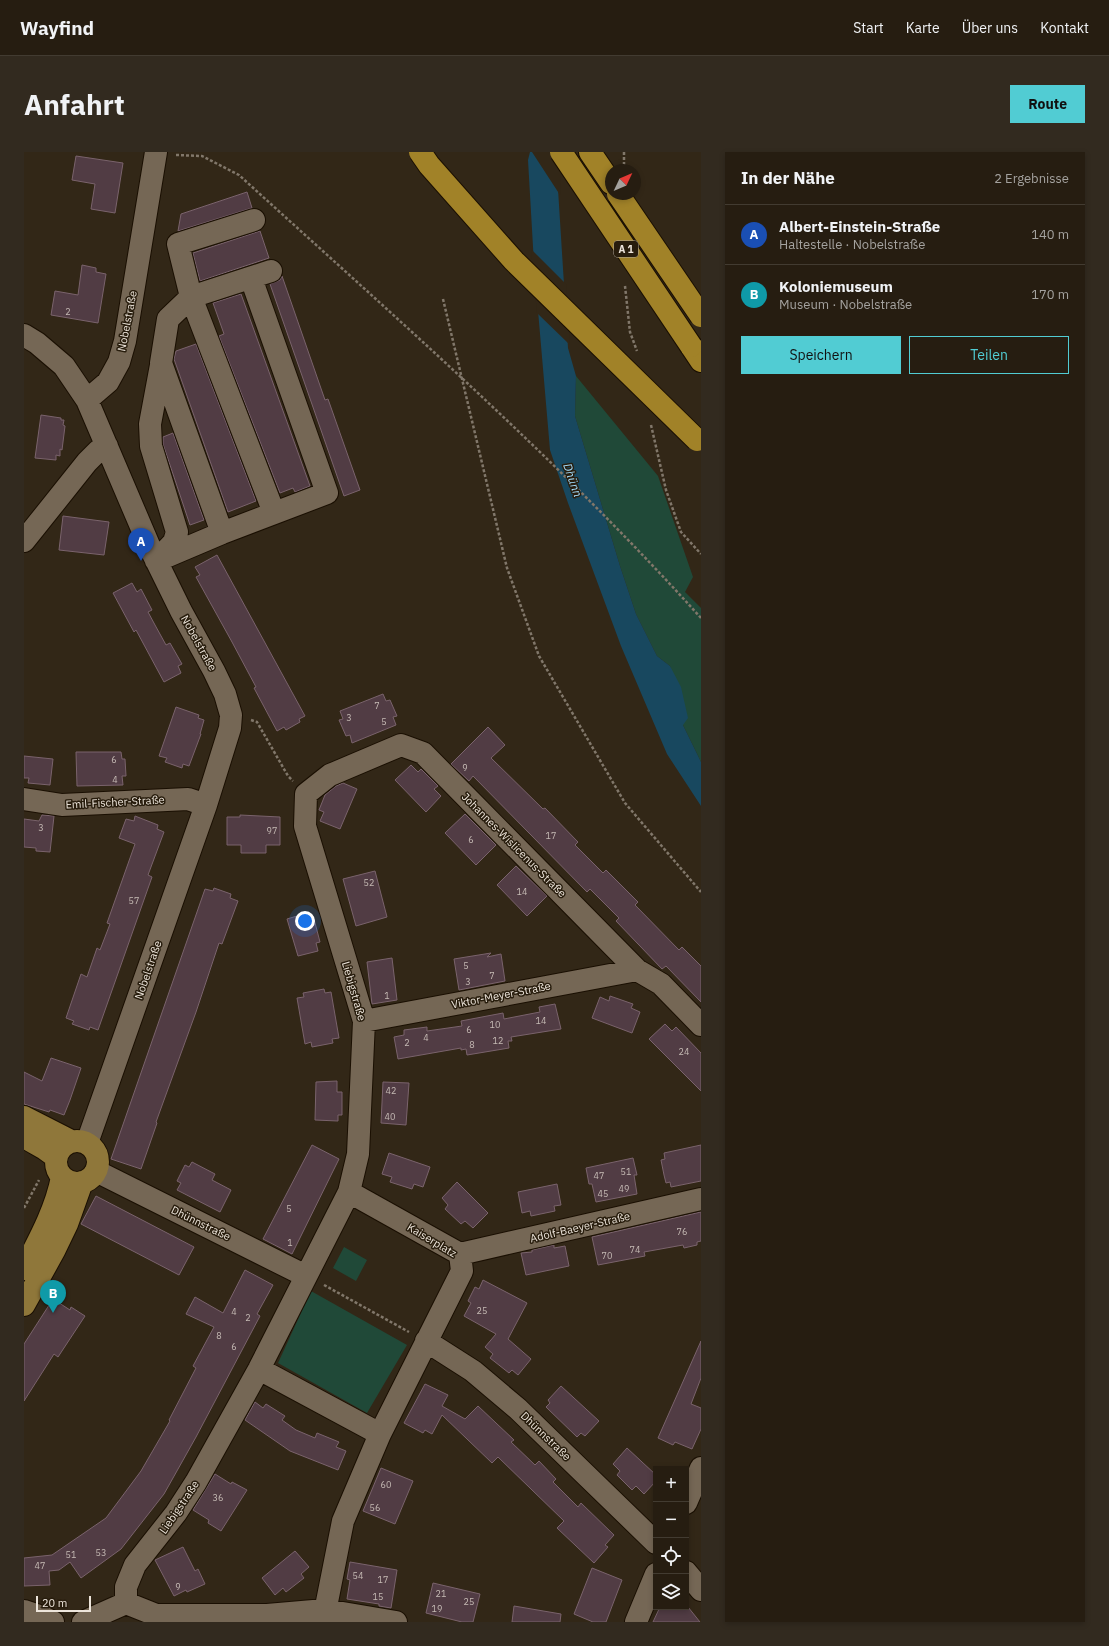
<!DOCTYPE html>
<html lang="de">
<meta charset="utf-8">
<style>
:root{--surface:#261d11;--page:#322a1f;--text:#f1f3f6;--muted:#a4a29f;--line:#423b31;--accent:#51ccd3}
body{margin:0;font-family:"IBM Plex Sans",sans-serif;background:var(--page);color:var(--text)}
.controls{position:absolute;right:12px;bottom:12px;display:grid;overflow:hidden;border-radius:0px;box-shadow:0 2px 6px #0003}
.controls button{width:36px;height:36px;display:grid;place-items:center;padding:0;border:0;border-bottom:1px solid var(--line);background:var(--surface);color:var(--text);font:20px sans-serif}
.compass{position:absolute;left:581px;top:12px;width:36px;height:36px;border-radius:50%;background:var(--surface);box-shadow:0 2px 6px #0003;rotate:46deg}
.scale{position:absolute;left:12px;bottom:10px;width:55px;box-sizing:border-box;padding-left:4px;border:2px solid #ede5db;border-top:0;font-size:11px;line-height:14px;white-space:nowrap;color:#ede5db;-webkit-text-stroke:3px #281d0d;paint-order:stroke}
.you{position:absolute;left:281px;top:769px;width:14px;height:14px;margin:-10px;border:3px solid #fff;border-radius:50%;background:#1a73e8;box-shadow:0 0 0 6px #1a73e833}
.badge{display:grid;place-items:center;width:26px;height:26px;border-radius:50%;background:var(--accent);color:#fff;font-size:13px;font-weight:700}
.pin{position:absolute;translate:-50% -33px;filter:drop-shadow(0 1px 2px #0008)}
.pin::after{content:'';position:absolute;top:21px;width:14px;height:12px;background:inherit;clip-path:polygon(0 0,100% 0,50% 100%)}
.list{margin:0;padding:0;list-style:none}
h2{display:flex;justify-content:space-between;align-items:center;height:52px;margin:0;padding:0 16px;font-size:17px}
h2 small{font-size:13px;font-weight:400;color:var(--muted)}
.list li{display:grid;grid-template-columns:26px 1fr auto;gap:12px;align-items:center;box-sizing:border-box;height:60px;padding:0 16px;border-top:1px solid var(--line)}
.list b{display:block;font-size:15px;white-space:nowrap}
.list p{margin:0;font-size:13px;white-space:nowrap;color:var(--muted)}
.list em{font-size:13px;font-style:normal;color:var(--muted)}
.actions{display:flex;gap:8px;padding:12px 16px}
.actions a{flex:1;padding:9px 0;border:1px solid var(--accent);border-radius:0px;text-align:center;font-size:14px;color:var(--accent)}
.actions .main{background:var(--accent);color:#111}
.icon{flex:none;width:22px;height:22px;fill:none;stroke:currentColor;stroke-width:2;stroke-linecap:round;stroke-linejoin:round}
.map{position:relative;flex:none;width:677px;height:1470px;overflow:hidden;border-radius:0px}
header{display:flex;align-items:center;gap:24px;box-sizing:border-box;height:56px;padding:0 20px;background:var(--surface);border-bottom:1px solid var(--line)}
header strong{font-size:19px}
nav{display:flex;gap:22px;margin-inline-start:auto;font-size:14px}
.intro{display:flex;align-items:center;justify-content:space-between;box-sizing:border-box;height:96px;padding:0 24px}
h1{margin:0;font-size:28px}
.button{padding:10px 18px;border-radius:0px;background:var(--accent);color:#111;font-size:14px;font-weight:700}
main{display:flex;gap:24px;padding:0 24px}
aside{flex:1;background:var(--surface);border-radius:0px;box-shadow:0 2px 6px #0003}
.map>svg:first-child{display:block}
.green{fill:#204938}
.water{fill:#18485f}
.pier{fill:#322717}
.building{fill:#513c44;stroke:#7a636c}
.lines{fill:none;stroke-linecap:round;stroke-linejoin:round}
.minor-casing{stroke:#1a0f02;stroke-width:24}
.major-casing{stroke:#1a0f02;stroke-width:24}
.highway-casing{stroke:#1a0f02;stroke-width:24}
.path{stroke:#81776a;stroke-width:2.5;stroke-dasharray:3 2;stroke-linecap:butt}
.minor{stroke:#756755;stroke-width:22}
.major{stroke:#8f773a;stroke-width:22}
.highway{stroke:#a18228;stroke-width:22}
.highway-bridge-casing{stroke:#1a0f02;stroke-width:24;stroke-linecap:butt}
.highway-bridge{stroke:#a18228;stroke-width:22}
.labels{text-anchor:middle;dominant-baseline:central;stroke-width:3;stroke-linejoin:round;paint-order:stroke}
.number-label{font-size:9px;fill:#c6bbb5}
.shield{fill:#281d0d;stroke:#b2a99d;stroke-width:1}
.shield-label{font-size:10px;font-weight:bold;fill:#ede5db}
.street-label{font-size:11px;fill:#ede5db;stroke:#281d0d}
.water-label{font-size:12px;font-style:italic;fill:#a3deff;stroke:#281d0d}
</style>
<header>
<strong>Wayfind</strong>
<nav><a>Start</a><a>Karte</a><a>Über uns</a><a>Kontakt</a></nav>
</header>
<div class="intro"><h1>Anfahrt</h1><a class="button">Route</a></div>
<main>
<div class="map">
<svg width="677" height="1470" viewBox="0 0 677 1470">
<rect width="100%" height="100%" fill="#322717"/>
<!-- green -->
<path class="green" d="M552 224 634 324 669 425 661 440 677 456V610L659 573 646 514 633 504 612 462 596 414 551 264Z
M320 1095 343 1108 332 1129 309 1116Z
M287 1139 383 1193 343 1261 254 1211Z"/>
<!-- water -->
<path class="water" d="M506 0H536L534 37 544 196 552 224 551 264 596 414 612 462 633 504 646 514 657 535 664 566 659 573 677 610V654L643 602 597 494 544 351 526 298 510 112 504 8Z"/>
<!-- pier -->
<path class="pier" d="M508 0H538L536 43Z
M507 97 542 132 546 193 513 161Z"/>
<!-- building -->
<path class="building" d="M52 4 99 11 91 61 67 57 71 32 48 28Z
M223 40 228 56 154 79 157 62Z
M236 79 245 106 176 129 169 101Z
M58 113 72 116V120L82 122 74 171 27 163 31 139 54 143Z
M258 124 301 248 304 247 336 338 320 344 246 132 256 128Z
M217 142 286 334 271 340 269 336 256 341 195 184 200 182 189 151Z
M172 192 232 349 204 360 150 207 152 199Z
M17 263 37 266V268H40L39 273 41 274 38 298 36 297V304L32 303V308L11 306Z
M149 281 180 368 166 373 139 292V285Z
M39 364 85 370 80 403 35 398Z
M193 403 281 564 275 567 276 570 262 578 260 575 253 579 230 536 232 535 208 490 172 425 176 423 171 415Z
M108 431 113 440 117 437 128 458 124 460 131 473 142 493 146 491 158 512 154 514 157 521 140 530 112 478 110 480 89 441Z
M359 542 362 549 366 548 373 564 369 565 372 573 328 591 326 583 322 584 315 568 319 567 316 559Z
M152 555 175 563 174 566 180 568 176 582H177L165 614 159 612 158 616 141 610 143 606 135 604Z
M464 575 481 593 467 606 519 657 521 656 554 690 551 693 579 721 582 718 614 750 611 753 655 798 658 795 677 814V850L642 814 638 817 592 769 595 766 566 737 563 740 449 624 445 629 427 612Z
M52 600H97L98 607H101L102 624H98L99 633 53 634Z
M0 604 29 607 26 633 4 631 5 626H0Z
M387 613 394 620 397 617 414 634 410 637 417 644 402 660 371 628Z
M319 631 333 637 316 677 296 669 300 660 295 658 301 643 312 634Z
M441 662 472 693 452 713 421 681Z
M18 663 30 664 26 700 12 699V696L0 695V667L15 669Z
M216 663 256 665V693H242V701H217V693H203V665H216Z
M111 664 134 673 133 677 140 680 124 723 128 725 74 878 66 875 65 878 48 872 50 869 42 866 57 822 63 825 73 796 76 798 86 772 83 771 111 692 95 686 102 667 110 669Z
M492 714 523 744 503 764 473 733Z
M351 719 363 765 332 774 319 727Z
M190 736 207 742 206 746 214 749 198 792 195 791 172 860 132 970 133 971 117 1017 87 1007 181 737 189 739Z
M283 761 285 769 290 767 296 790 292 791 294 799 274 804 263 767Z
M467 801 463 805 477 802 481 829 435 838 430 807Z
M368 806 373 848 348 852 343 810Z
M300 837 301 841 307 840 315 886 308 887 309 891 288 895 287 890 281 892 273 846 280 845 279 841Z
M586 844 609 852 607 856 616 860 608 881 568 866 576 845 585 849Z
M531 852 537 877 487 885 488 889H484L485 896 443 903 442 897 437 898V896L374 907 370 885 380 883V878L403 875V879L438 874 437 869 479 861 480 867 516 860 515 855Z
M641 872 648 879 652 875 677 901V939L625 887Z
M27 906 57 916 46 948 40 963 26 958 25 960 0 952V920L18 929Z
M313 929V940H318V963H314V969L291 968 292 930Z
M359 930 385 931 382 973 357 971Z
M288 993 315 1007 268 1102 239 1087Z
M677 993V1029L647 1035 646 1030 642 1031 640 1023 637 1008 641 1007 640 1001Z
M365 1001 406 1015 399 1035 390 1032 388 1037 366 1030 368 1025 358 1022Z
M609 1006 613 1023H610L613 1042 572 1050 568 1032H565L562 1016Z
M168 1010 191 1022 188 1028 207 1038 196 1060 153 1038 157 1031 153 1029 161 1013 165 1015Z
M433 1030 464 1061 449 1076 441 1069 437 1072 421 1057 424 1053 418 1046Z
M533 1032 537 1053 530 1054 531 1059 507 1064 506 1059 498 1061 494 1040Z
M72 1044 170 1095 155 1123 57 1072Z
M677 1060V1089L673 1090V1093L660 1096 659 1093 620 1100 621 1104 574 1113 568 1085Z
M530 1093V1096L541 1094 545 1114 502 1123 497 1101 508 1100V1098Z
M221 1118 249 1133 233 1162 236 1164 172 1285 140 1342 97 1397 57 1426 46 1410 35 1418 25 1419 26 1433 0 1434V1406L28 1403 82 1366 117 1319 146 1269 145 1268 172 1216 169 1214 190 1175 162 1162 171 1145 199 1161Z
M459 1128 503 1151 484 1187 507 1207 494 1223 488 1218 485 1221 466 1206 469 1202 461 1195 472 1182 440 1164 447 1151 444 1149 451 1135 455 1137Z
M29 1147 46 1158 47 1155 61 1164 34 1205 30 1202 0 1249V1192Z
M677 1189V1226L667 1252 677 1256V1277L668 1297 651 1290 649 1293 634 1286Z
M401 1232 424 1243 418 1254 441 1267 454 1254 490 1288 487 1290 511 1313 515 1309 532 1327 529 1330 554 1355 557 1351 590 1383 581 1393 584 1395 570 1411 533 1376 540 1369 474 1305 468 1311 418 1263 408 1282 401 1278 399 1281 380 1271Z
M537 1234 575 1269 561 1284 557 1281 553 1285 522 1255 526 1251 524 1248Z
M231 1250 239 1256 242 1252 261 1264 258 1268 272 1278 291 1286 293 1281 315 1290 312 1295 322 1299 314 1318 266 1299 221 1268Z
M603 1296 632 1323V1329L620 1342 612 1334 608 1338 593 1323 596 1319 589 1312Z
M357 1316 389 1329 371 1372 339 1359Z
M191 1322 207 1332 208 1330 223 1338 197 1379 184 1371 185 1368 169 1358Z
M159 1395 171 1419 174 1417 181 1432 163 1440 162 1438 150 1444 131 1408Z
M271 1399 285 1415 277 1422 280 1426 262 1440 259 1436 251 1443 238 1426Z
M326 1410 373 1418 367 1456 355 1454V1452L323 1447 326 1428 323 1427Z
M568 1416 598 1428 582 1470H569L550 1462Z
M409 1431 456 1442 449 1470H438L402 1461Z
M490 1454 537 1462 536 1470H488Z
M636 1455H664L676 1470H629Z"/>
<g class="lines">
<!-- minor casing -->
<g class="minor-casing">
<path id="minor" d="M230 68 154 92 167 145 247 119
M0 183 13 191 40 214 63 248 127 398 157 459 190 519 201 542 207 563 206 576 182 653 63 991
M63 248 84 230 95 210 101 189 132 0
M198 381 137 211 144 167 167 145 250 361
M0 389 63 310 74 299 83 294
M134 407 150 390 153 380 127 294 126 272 137 213
M132 409 198 381 303 341 227 126
M0 647 38 653 164 647 182 653
M340 869 613 818
M72 1019 282 1124
M436 1102 677 1047
M402 1189 449 1219 494 1257 632 1391
M235 1217 356 1282 438 1119 436 1102 325 1040
M662 1351 677 1316
M662 1420 677 1438
M102 1451 132 1463H243L301 1458 372 1470
M0 1459 21 1466 29 1470
M59 1470 102 1451V1435L111 1413 152 1361 172 1330 235 1217 325 1040 334 1002 340 869 281 674 282 642 306 623 377 593 399 601 613 818 637 832 677 873
M299 1470 319 1369 356 1282
M612 1470 632 1422"/>
</g>
<!-- major casing -->
<g class="major-casing">
<path id="major" d="M0 965 47 989
M0 985 21 997 32 1005
M32 1010a21 21 0 1 1 42 0a21 21 0 1 1-42 0Z
M0 1117C15 1088 32 1057 38 1025
M0 1153 30 1099 43 1072 58 1030"/>
</g>
<!-- highway casing -->
<g class="highway-casing">
<path id="highway" d="M566 0 587 31
M667 194 677 209"/>
</g>
<!-- path -->
<path class="path" d="M152 3 178 4 215 23C373 167 534 307 677 466
M600 13V0
M601 134 606 180 613 199
M419 147 483 416 515 504 601 651 677 740
M627 273 642 338 657 380 677 402
M227 568 233 570 264 624 269 629
M0 1056 15 1028
M300 1133 385 1180"/>
<!-- minor -->
<use href="#minor" class="minor"/>
<!-- major -->
<use href="#major" class="major"/>
<!-- highway -->
<use href="#highway" class="highway"/>
<!-- highway-bridge casing -->
<g class="highway-bridge-casing">
<path id="highway-bridge" d="M396 0 405 13 490 109 673 288
M537 0 667 194
M594 42 677 164"/>
</g>
<!-- highway-bridge -->
<use href="#highway-bridge" class="highway-bridge"/>
</g>
<g class="labels">
<!-- number labels -->
<g class="number-label">
<text x="44" y="159">2</text>
<text x="353" y="553">7</text>
<text x="325" y="565">3</text>
<text x="360" y="569">5</text>
<text x="90" y="607">6</text>
<text x="441" y="615">9</text>
<text x="91" y="627">4</text>
<text x="17" y="675">3</text>
<text x="248" y="678">97</text>
<text x="527" y="683">17</text>
<text x="447" y="687">6</text>
<text x="345" y="730">52</text>
<text x="498" y="739">14</text>
<text x="110" y="748">57</text>
<text x="442" y="813">5</text>
<text x="468" y="823">7</text>
<text x="444" y="829">3</text>
<text x="363" y="843">1</text>
<text x="517" y="868">14</text>
<text x="471" y="872">10</text>
<text x="445" y="877">6</text>
<text x="402" y="885">4</text>
<text x="474" y="888">12</text>
<text x="383" y="890">2</text>
<text x="448" y="892">8</text>
<text x="660" y="899">24</text>
<text x="367" y="938">42</text>
<text x="366" y="964">40</text>
<text x="602" y="1019">51</text>
<text x="575" y="1023">47</text>
<text x="600" y="1036">49</text>
<text x="579" y="1041">45</text>
<text x="265" y="1056">5</text>
<text x="658" y="1079">76</text>
<text x="266" y="1090">1</text>
<text x="611" y="1097">74</text>
<text x="583" y="1103">70</text>
<text x="458" y="1158">25</text>
<text x="210" y="1159">4</text>
<text x="224" y="1165">2</text>
<text x="195" y="1183">8</text>
<text x="210" y="1194">6</text>
<text x="362" y="1332">60</text>
<text x="194" y="1345">36</text>
<text x="351" y="1355">56</text>
<text x="77" y="1400">53</text>
<text x="47" y="1402">51</text>
<text x="16" y="1413">47</text>
<text x="334" y="1423">54</text>
<text x="359" y="1427">17</text>
<text x="154" y="1434">9</text>
<text x="417" y="1441">21</text>
<text x="354" y="1444">15</text>
<text x="445" y="1449">25</text>
<text x="413" y="1456">19</text>
</g>
<!-- shield labels -->
<rect class="shield" x="590" y="89" width="24" height="16" rx="3"/>
<g class="shield-label">
<text x="602" y="97">A 1</text>
</g>
<!-- street labels -->
<g class="street-label">
<text transform="translate(103 169) rotate(-79)">Nobelstraße</text>
<text transform="translate(175 491) rotate(61)">Nobelstraße</text>
<text transform="translate(91 650) rotate(-3)">Emil-Fischer-Straße</text>
<text transform="translate(490 693) rotate(45)">Johannes-Wislicenus-Straße</text>
<text transform="translate(124 818) rotate(-71)">Nobelstraße</text>
<text transform="translate(330 839) rotate(74)">Liebigstraße</text>
<text transform="translate(477 843) rotate(-11)">Viktor-Meyer-Straße</text>
<text transform="translate(177 1071) rotate(26)">Dhünnstraße</text>
<text transform="translate(556 1075) rotate(-13)">Adolf-Baeyer-Straße</text>
<text transform="translate(408 1088) rotate(31)">Kaiserplatz</text>
<text transform="translate(522 1284) rotate(44)">Dhünnstraße</text>
<text transform="translate(155 1355) rotate(-56)">Liebigstraße</text>
</g>
<!-- water labels -->
<g class="water-label">
<text transform="translate(549 328) rotate(71)">Dhünn</text>
</g>
</g>
</svg>
<div class="controls">
<button>+</button>
<button>−</button>
<button><svg class="icon" aria-label="locate" viewBox="0 0 24 24"><circle cx="12" cy="12" r="6"/><path d="M12 2v4M12 18v4M2 12h4M18 12h4"/></svg></button>
<button><svg class="icon" aria-label="layers" viewBox="0 0 24 24"><path d="M12 4l9 5-9 5-9-5zM3 14l9 5 9-5"/></svg></button>
</div>
<svg class="compass" viewBox="-18 -18 36 36"><path d="M0-13l5 13h-10z" fill="#e53935"/><path d="M0 13l5-13h-10z" fill="#a4a29f"/></svg>
<div class="scale">20 m</div>
<div class="you"></div>
<div class="pin badge" style="left:117px;top:409px;background:#1a4fb4">A</div>
<div class="pin badge" style="left:29px;top:1161px;background:#0f9aa8">B</div>
</div>
<aside>
<h2>In der Nähe<small>2 Ergebnisse</small></h2>
<ul class="list">
<li><span class="badge" style="background:#1a4fb4">A</span><div><b>Albert-Einstein-Straße</b><p>Haltestelle · Nobelstraße</p></div><em>140 m</em></li>
<li><span class="badge" style="background:#0f9aa8">B</span><div><b>Koloniemuseum</b><p>Museum · Nobelstraße</p></div><em>170 m</em></li>
</ul>
<div class="actions"><a class="main">Speichern</a><a>Teilen</a></div>
</aside>
</main>
